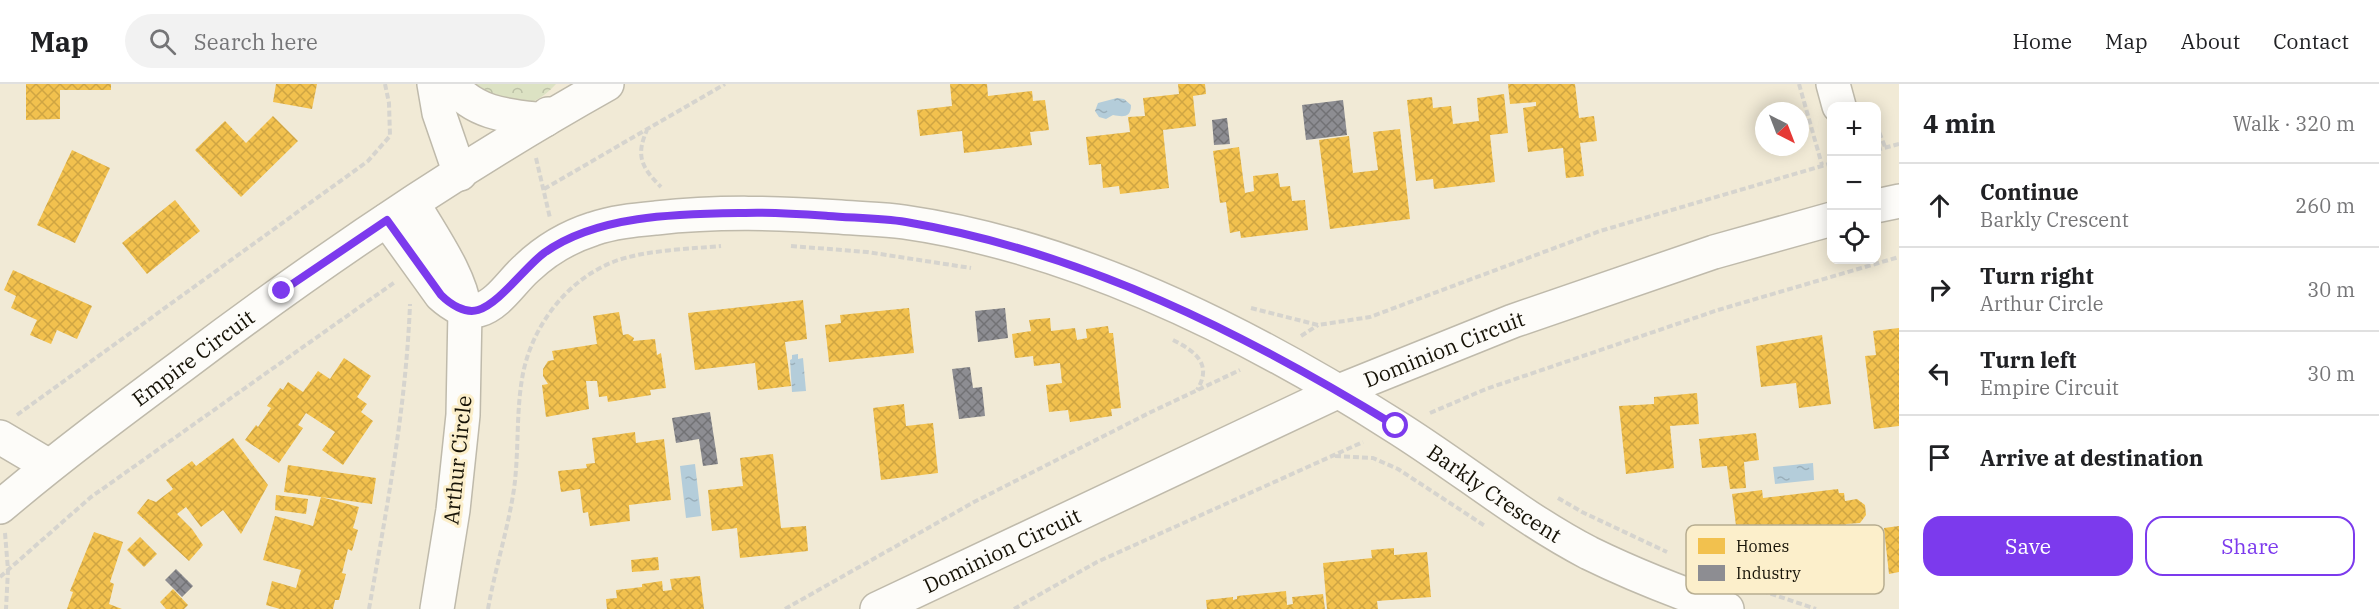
<!DOCTYPE html>
<meta charset="utf-8">
<style>
:root{--surface:#fff;--page:#f2f2f2;--text:#202124;--muted:#757577;--line:#e0e0e0;--accent:#7c3aed}
body{margin:0;font-family:"IBM Plex Serif",serif;background:var(--page);color:var(--text)}
.controls{position:absolute;right:18px;top:18px;display:grid;overflow:hidden;border-radius:12px;box-shadow:0 3px 15px #0003}
.controls button{width:54px;height:54px;display:grid;place-items:center;padding:0;border:0;border-bottom:2px solid var(--line);background:var(--surface);color:var(--text);font:30px sans-serif}
.compass{position:absolute;left:1755px;top:18px;width:54px;height:54px;border-radius:50%;background:var(--surface);box-shadow:0 3px 15px #0003;rotate:138deg}
.stop{position:absolute;width:18px;height:18px;margin:-14px;border:4px solid #7c3aed;border-radius:50%;background:#fff}
.stop.end{background:#7c3aed;border-color:#fff;box-shadow:0 2px 6px #0008}
.list{margin:0;padding:0;list-style:none}
h2{display:flex;justify-content:space-between;align-items:center;height:78px;margin:0;padding:0 24px;font-size:26px}
h2 small{font-size:20px;font-weight:400;color:var(--muted)}
.list li{display:grid;grid-template-columns:39px 1fr auto;gap:18px;align-items:center;box-sizing:border-box;height:84px;padding:0 24px;border-top:2px solid var(--line)}
.list b{display:block;font-size:22px;white-space:nowrap}
.list p{margin:0;font-size:20px;white-space:nowrap;color:var(--muted)}
.list em{font-size:20px;font-style:normal;color:var(--muted)}
.actions{display:flex;gap:12px;padding:18px 24px}
.actions a{flex:1;padding:14px 0;border:2px solid var(--accent);border-radius:18px;text-align:center;font-size:21px;color:var(--accent)}
.actions .main{background:var(--accent);color:#fff}
.icon{flex:none;width:33px;height:33px;fill:none;stroke:currentColor;stroke-width:2;stroke-linecap:round;stroke-linejoin:round}
.map{position:relative;flex:none;width:1899px;height:525px;overflow:hidden}
header{display:flex;align-items:center;gap:36px;box-sizing:border-box;height:84px;padding:0 30px;background:var(--surface);border-bottom:2px solid var(--line)}
header strong{font-size:28px}
nav{display:flex;gap:33px;margin-inline-start:auto;font-size:21px}
.search{width:420px;height:54px;background:var(--page);display:flex;align-items:center;gap:15px;box-sizing:border-box;padding:0 21px;border-radius:33px;color:var(--muted);font-size:22px}
main{display:flex}
aside{flex:1;background:var(--surface)}
.map>svg:first-child{display:block}
.forest{fill:url(#forest-crowns)}
.water{fill:url(#water-ripples)}
.homes{fill:url(#homes-cross-hatch)}
.industry{fill:url(#industry-cross-hatch)}
.lines{fill:none;stroke-linecap:round;stroke-linejoin:round}
.minor-casing{stroke:#bfbaab;stroke-width:36}
.path{stroke:#d6d4ce;stroke-width:4;stroke-dasharray:6 3;stroke-linecap:butt}
.minor{stroke:#fdfcf9;stroke-width:33}
.route{stroke:#7c3aed;stroke-width:8}
.labels{text-anchor:middle;dominant-baseline:central;stroke-width:6;stroke-linejoin:round;paint-order:stroke}
.street-label{font-size:21px;fill:#161206;stroke:#fcefcb}
.key{fill:#fcefcb;stroke:#b7ad90;stroke-width:1.5}
.key-label{font-size:16px;fill:#161206}
</style>
<header>
<strong>Map</strong>
<div class="search"><svg class="icon" aria-label="search" viewBox="0 0 24 24"><circle cx="10" cy="10" r="6"/><path d="M15 15l6 6"/></svg>Search here</div>
<nav><a>Home</a><a>Map</a><a>About</a><a>Contact</a></nav>
</header>
<main>
<div class="map">
<svg width="1899" height="525" viewBox="0 0 1899 525">
<defs>
<pattern id="forest-crowns" width="20" height="18" patternUnits="userSpaceOnUse" patternTransform="scale(1.5)"><rect width="20" height="18" fill="#dce2c3"/><path d="M2 6a3 3 0 1 1 6 0M12 15a3 3 0 1 1 6 0" fill="none" stroke="#bcc1a6"/></pattern>
<pattern id="water-ripples" width="26" height="14" patternUnits="userSpaceOnUse" patternTransform="scale(1.5)"><rect width="26" height="14" fill="#b4cdda"/><path d="M2 4q2-2 4 0t4 0M15 11q2-2 4 0t4 0" fill="none" stroke="#9aafba"/></pattern>
<pattern id="homes-cross-hatch" width="8" height="8" patternUnits="userSpaceOnUse" patternTransform="scale(1.5)"><rect width="8" height="8" fill="#f2c14e"/><path d="M0 0l8 8M0 8l8-8" fill="none" stroke="#cfa543"/></pattern>
<pattern id="industry-cross-hatch" width="8" height="8" patternUnits="userSpaceOnUse" patternTransform="scale(1.5)"><rect width="8" height="8" fill="#8d8d92"/><path d="M0 0l8 8M0 8l8-8" fill="none" stroke="#727275"/></pattern>
</defs>
<rect width="100%" height="100%" fill="#f1ead6"/>
<!-- forest -->
<path class="forest" d="M465 0H556C522 36 504 16 465 0Z"/>
<!-- water -->
<path class="water" d="M1117 14 1124 15 1131 21C1131 34 1123 33 1113 31L1106 35 1099 33 1095 27 1098 19Z
M798 270V275L803 274 806 307 792 308 790 276 792 275V271Z
M1813 379 1814 396 1775 400 1773 383Z
M695 380 701 432 686 434 680 382Z"/>
<!-- homes -->
<path class="homes" d="M26 0H111V6H60V35L26 36Z
M276 0H317L312 25 273 18Z
M950 0H987L988 12 1032 7 1033 17 1045 16 1049 46 1030 48 1032 61 964 69 962 47 920 52 917 26 952 22Z
M1178 0H1205L1206 10 1193 12 1196 42 1163 46 1169 104 1120 110 1119 102 1103 104 1101 80 1089 81 1086 53 1130 48 1128 33 1145 32 1143 14 1179 10Z
M1508 0H1575L1579 34 1594 32 1597 57 1580 59 1584 92 1566 94 1563 64 1528 68 1523 24 1536 22V18L1510 20Z
M1504 10 1508 49 1490 51 1495 98 1434 105 1433 95 1416 97 1407 16 1432 13 1433 24 1451 22 1453 40 1479 37 1477 14Z
M273 32 298 57 241 113 195 66 225 37 246 59Z
M1400 45 1410 135 1330 145 1319 56 1349 52 1353 89 1378 86 1373 48Z
M1239 63 1245 109 1254 107 1253 92 1278 89 1280 103 1290 102 1292 117 1305 116 1308 146 1241 154 1240 147 1230 149 1226 118 1220 119 1213 67Z
M72 66 110 84 75 159 37 141Z
M175 116 200 147 147 190 122 159Z
M13 186 92 222 77 255 57 246 51 260 30 251 37 236 11 224 16 212 4 206Z
M803 216 807 255 785 258 791 302 758 306 755 279 695 286 688 229Z
M909 224 914 269 829 278 825 241 841 239 840 231Z
M619 228 623 251 628 250 634 254 633 257 655 255 657 271 661 269 666 304 650 306 651 311 608 318 607 312 599 313 597 297H586L589 325 546 333 542 301 548 300 543 292V285L548 277 554 276 552 267 597 260 593 232Z
M1050 234 1051 247 1075 244 1077 256 1087 254 1086 245 1108 242 1109 249H1113L1121 324 1111 325 1112 332 1070 338 1068 326 1049 328 1046 301 1062 299 1060 279 1034 282 1033 272 1015 274 1012 250 1031 247 1029 236Z
M1899 244V342L1874 345 1865 272 1876 271 1873 247Z
M1822 251 1831 320 1799 324 1796 299 1761 303 1756 262Z
M344 274 371 292 357 313 367 320 361 328 373 337 343 381 322 366 335 348 306 329 298 341 303 344 279 379 245 356 256 341 258 343 271 324 267 322 280 304 283 306 288 298 303 308 318 287 330 295Z
M1697 309 1699 340 1670 342 1674 384 1626 390 1619 322 1654 320V313Z
M904 320 906 342 933 339 938 389 881 396 873 324Z
M635 348 636 359 664 355 671 416 629 421 630 437 590 442 588 428 583 429 580 405 561 408 558 387 587 384 586 380 595 379 592 354Z
M1756 349 1759 376 1744 378 1746 404 1730 405 1727 382 1702 384 1699 355Z
M233 354 268 401 241 450 223 426 201 443 186 423 177 430 192 445 203 461 189 477 137 429 148 415 156 418 173 405 166 396 192 377 196 382Z
M773 370 781 444 806 442 808 467 740 474 737 444 712 447 708 406 743 402 740 374Z
M288 381 376 394 372 420 284 408Z
M1838 405 1839 409H1844L1845 417 1857 415 1865 421 1866 431 1860 439 1846 440 1848 458 1800 464 1799 457 1786 459V463L1751 468V463L1739 465 1732 410 1762 406 1763 414Z
M276 411 308 415 306 430 275 426Z
M321 413 359 423 353 444 358 446 352 467 348 465 342 489 346 490 339 516H335L333 525H280L266 521 272 497 296 504 301 486 263 476 275 432 313 442Z
M1899 442V488L1889 490 1884 444Z
M94 448 123 458 110 498 114 500 109 520 122 525H67L73 508 70 507Z
M140 453 157 470 144 483 127 466Z
M1394 464V471L1427 468 1431 513 1377 517 1378 525H1327L1323 479 1372 474 1371 466Z
M658 473 659 486 632 488 631 476Z
M700 492 704 525H607L606 515 617 514 616 506 642 503V500L662 497 663 507 672 506 670 495Z
M173 505 188 521 184 525H166L160 518Z
M1286 507 1287 521 1293 520 1292 513 1323 510 1325 525H1207L1206 516 1233 513V516L1237 515V512Z"/>
<!-- industry -->
<path class="industry" d="M1343 16 1347 51 1306 56 1302 21Z
M1227 34 1230 60 1214 61 1212 36Z
M1005 224 1008 254 978 258 975 227Z
M970 283 973 304 982 303 985 332 959 335 952 285Z
M710 328 718 380 703 382 699 355 676 359 672 334Z
M176 485 193 502 182 513 165 496Z"/>
<g class="lines">
<!-- minor casing -->
<g class="minor-casing">
<g id="minor">
<path d="M434 0 439 29 460 90"/>
<path d="M1833 0 1839 22"/>
<path d="M452 1C476 31 510 32 545 36L548 30"/>
<path d="M413 119C431 151 460 190 465 226L463 331 453 426 437 525"/>
<path d="M1876 122 1899 117"/>
<path id="s1" d="M387 136 441 211C451 220 465 230 479 226 499 220 512 197 527 184 546 166 568 153 593 145 613 138 635 136 656 134 718 127 779 129 840 133 862 135 883 135 904 138 1077 163 1247 248 1393 341 1459 382 1520 433 1589 469 1634 491 1680 509 1727 525"/>
<path d="M0 353 49 382"/>
<path id="s2" d="M0 423C59 373 121 327 183 281 318 179 459 83 607 0"/>
<path id="s3" d="M877 525 1339 307 1513 237 1714 168 1832 135"/>
</g>
</g>
<!-- path -->
<path class="path" d="M1799 0 1822 81
M1876 40 1885 63
M648 44C635 71 641 83 661 103
M1876 66 1899 60
M536 74 550 134
M544 105 725 0
M791 162 867 168 971 184
M1251 224 1318 241 1370 233 1600 147 1832 79
M1301 252 1318 241
M1173 256C1195 267 1213 280 1197 306
M1430 329 1486 305 1718 226 1899 173
M17 331 368 77 390 52 389 19 385 0
M1335 372 1373 374 1398 385 1485 442
M1558 414 1582 428 1667 468
M5 449 8 486 6 525
M0 493 91 413 395 198
M1745 501 1816 525
M369 525C387 423 406 323 410 220
M488 525C495 485 508 445 514 405 519 368 516 331 522 295 530 245 565 197 613 178 643 166 689 165 721 162
M785 525 974 418 1151 328 1240 286
M1014 525 1097 478 1363 358"/>
<!-- minor -->
<use href="#minor" class="minor"/>
</g>
<g class="lines">
<!-- route -->
<path class="route" d="M282 207 387 136 441 211C450 220 465 230 478 226 499 220 525 183 544 169 598 130 681 130 745 129 773 128 800 130 828 132 853 134 880 134 906 138 1083 168 1244 249 1396 342"/>
</g>
<g class="labels">
<!-- street labels -->
<g class="street-label">
<text stroke="none"><textPath href="#s3" startOffset="624">Dominion Circuit</textPath></text>
<text stroke="none"><textPath href="#s2" startOffset="244">Empire Circuit</textPath></text>
<text transform="translate(457 376) rotate(-84)">Arthur Circle</text>
<text stroke="none"><textPath href="#s1" startOffset="1245">Barkly Crescent</textPath></text>
<text stroke="none"><textPath href="#s3" startOffset="138">Dominion Circuit</textPath></text>
</g>
</g>
<!-- legend -->
<rect x="1686" y="441" width="198" height="69" rx="9" class="key"/>
<rect x="1698" y="454" width="27" height="16" fill="#f2c14e"/>
<rect x="1698" y="481" width="27" height="16" fill="#8d8d92"/>
<g class="key-label">
<text x="1736" y="468">Homes</text>
<text x="1736" y="495">Industry</text>
</g>
</svg>
<div class="controls">
<button>+</button>
<button>−</button>
<button><svg class="icon" aria-label="locate" viewBox="0 0 24 24"><circle cx="12" cy="12" r="6"/><path d="M12 2v4M12 18v4M2 12h4M18 12h4"/></svg></button>
</div>
<svg class="compass" viewBox="-18 -18 36 36"><path d="M0-13l5 13h-10z" fill="#e53935"/><path d="M0 13l5-13h-10z" fill="#757577"/></svg>
<div class="stop" style="left:1396px;top:342px"></div>
<div class="stop end" style="left:282px;top:207px"></div>
</div>
<aside>
<h2>4 min<small>Walk · 320 m</small></h2>
<ul class="list">
<li><svg class="icon" aria-label="ahead" viewBox="0 0 24 24"><path d="M12 20V5M6 11l6-6 6 6"/></svg><div><b>Continue</b><p>Barkly Crescent</p></div><em>260 m</em></li>
<li><svg class="icon" aria-label="right" viewBox="0 0 24 24"><path d="M7 20v-9h11M14 6l5 5-5 5"/></svg><div><b>Turn right</b><p>Arthur Circle</p></div><em>30 m</em></li>
<li><svg class="icon" aria-label="left" viewBox="0 0 24 24"><path d="M17 20v-9H6M10 6l-5 5 5 5"/></svg><div><b>Turn left</b><p>Empire Circuit</p></div><em>30 m</em></li>
<li><svg class="icon" aria-label="arrive" viewBox="0 0 24 24"><path d="M6 21V4h12l-3 4 3 4H6"/></svg><div><b>Arrive at destination</b></div></li>
</ul>
<div class="actions"><a class="main">Save</a><a>Share</a></div>
</aside>
</main>
